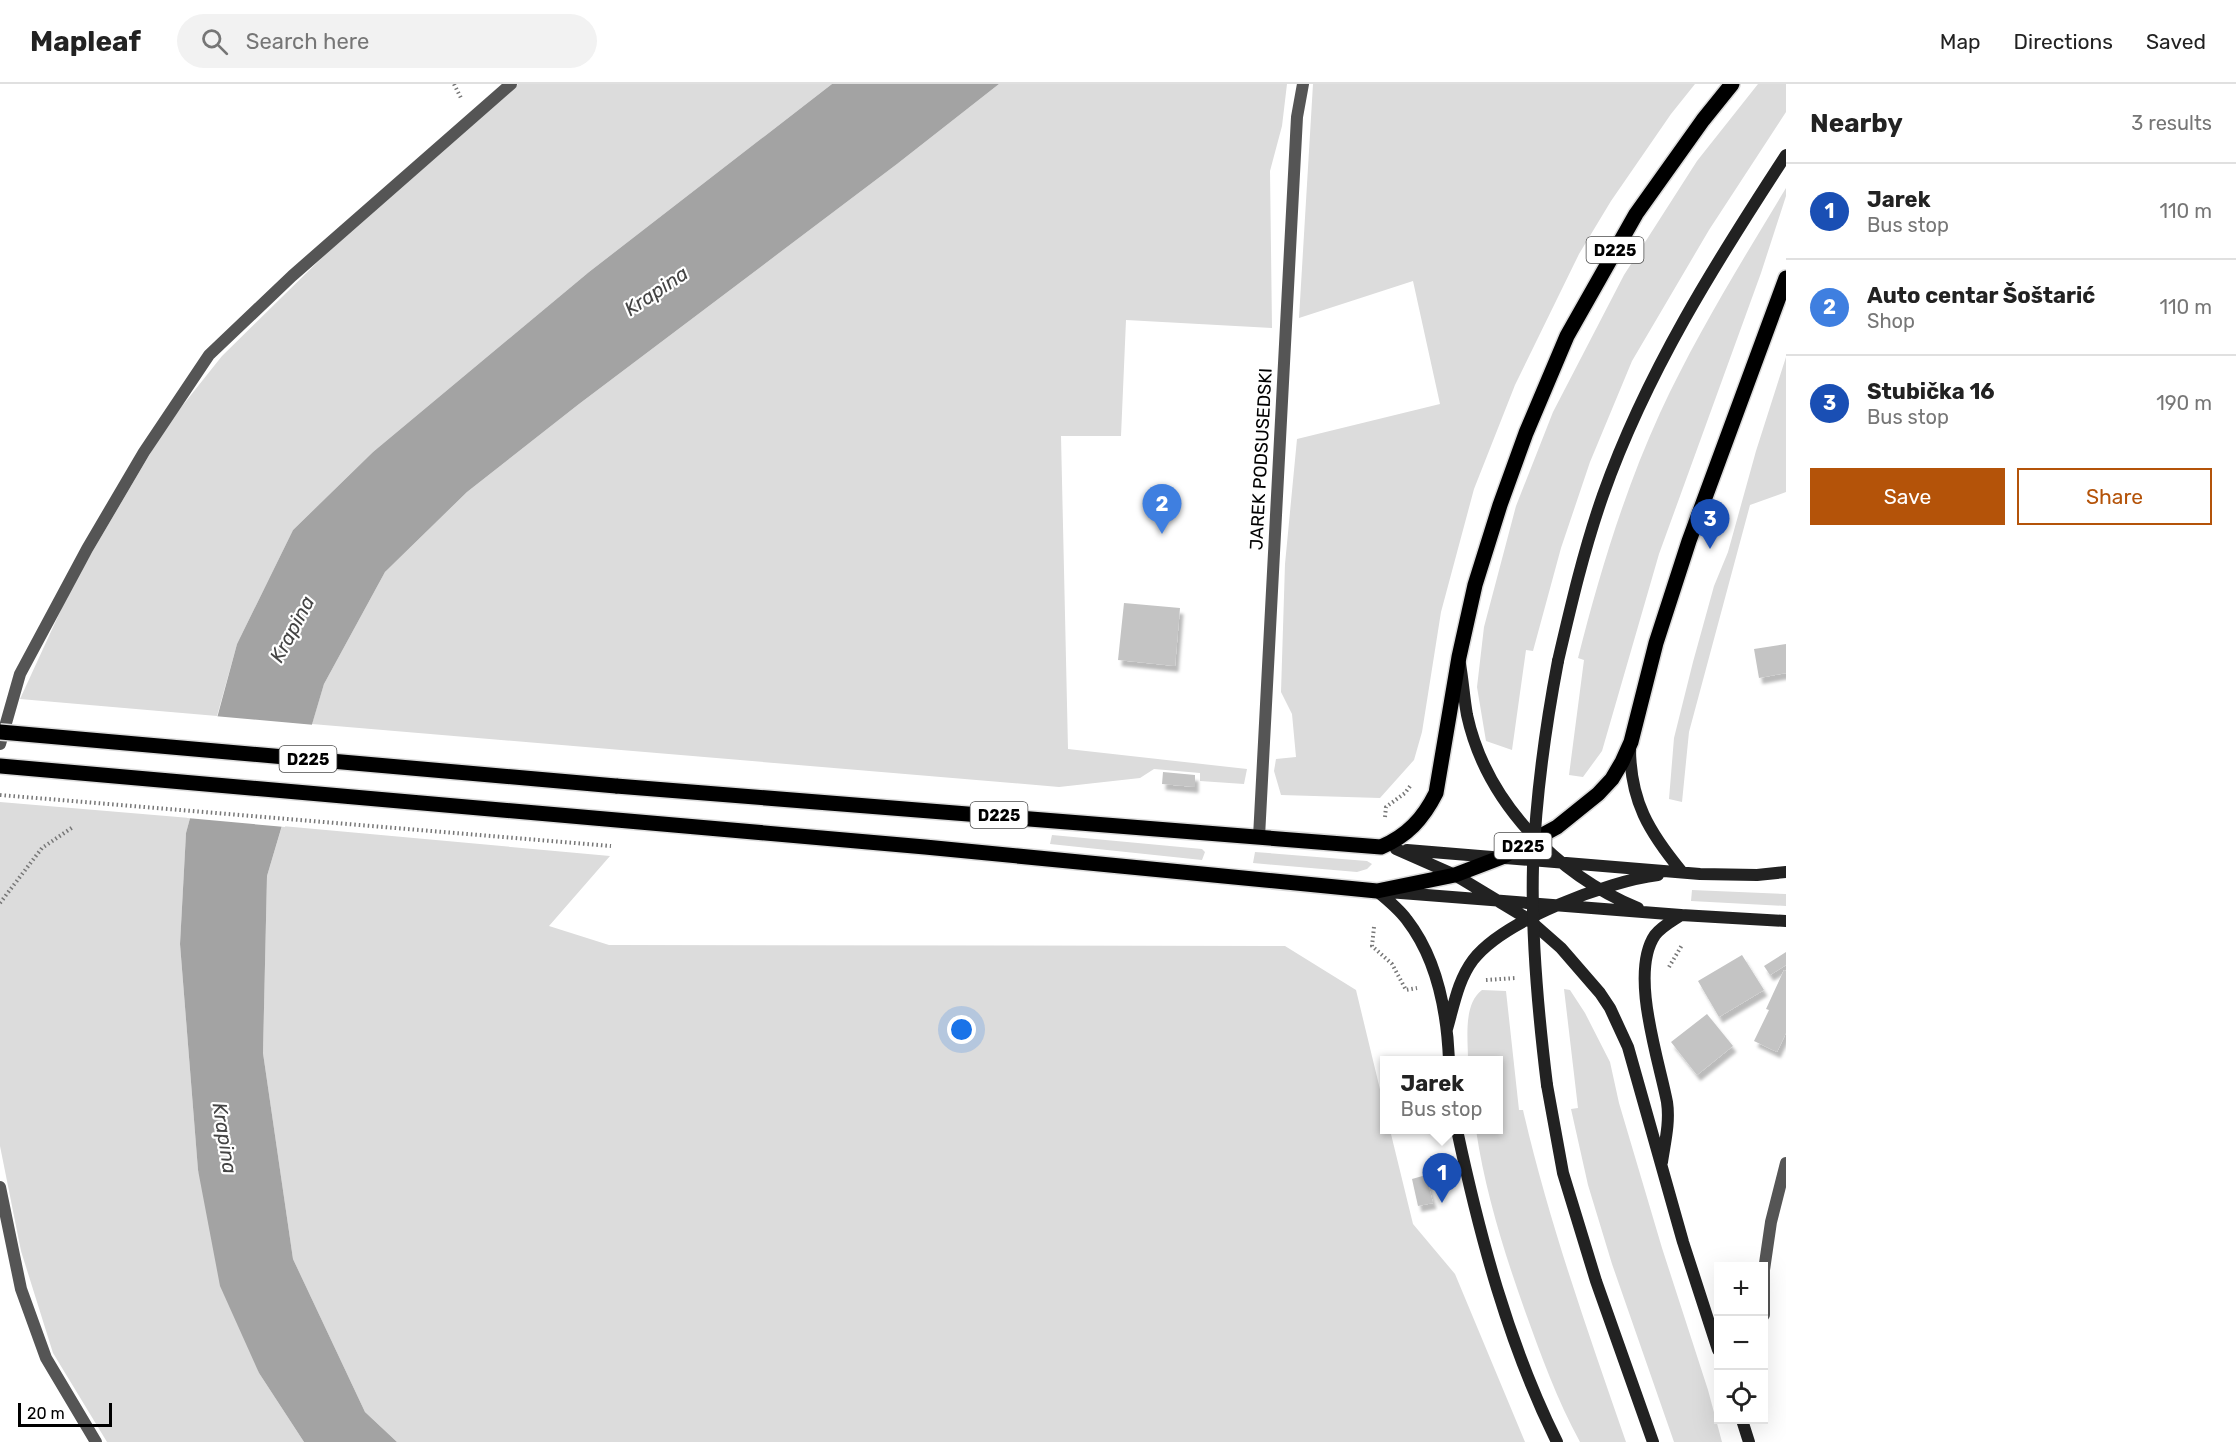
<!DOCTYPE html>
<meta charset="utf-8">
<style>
:root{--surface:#fff;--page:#f2f2f2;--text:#222;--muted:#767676;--line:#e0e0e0;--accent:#b45309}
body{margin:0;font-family:Rubik,sans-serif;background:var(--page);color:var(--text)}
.controls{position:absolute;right:18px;bottom:18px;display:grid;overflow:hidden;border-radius:0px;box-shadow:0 6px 24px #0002}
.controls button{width:54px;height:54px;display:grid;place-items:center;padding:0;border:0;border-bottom:2px solid var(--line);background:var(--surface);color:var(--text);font:30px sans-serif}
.scale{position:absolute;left:18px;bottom:15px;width:94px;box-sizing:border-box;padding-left:6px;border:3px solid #000;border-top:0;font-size:16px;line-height:21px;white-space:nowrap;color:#000;-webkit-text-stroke:4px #fff;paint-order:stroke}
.you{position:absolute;left:962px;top:946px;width:21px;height:21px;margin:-15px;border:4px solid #fff;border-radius:50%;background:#1a73e8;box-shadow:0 0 0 9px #1a73e833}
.badge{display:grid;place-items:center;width:39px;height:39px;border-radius:50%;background:var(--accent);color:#fff;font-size:20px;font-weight:700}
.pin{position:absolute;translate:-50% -50px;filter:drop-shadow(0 2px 3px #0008)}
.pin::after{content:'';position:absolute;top:32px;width:21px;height:18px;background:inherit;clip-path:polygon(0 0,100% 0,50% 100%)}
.popup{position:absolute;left:1380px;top:972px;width:123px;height:78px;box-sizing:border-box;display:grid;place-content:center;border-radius:0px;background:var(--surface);filter:drop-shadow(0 2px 4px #0005);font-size:20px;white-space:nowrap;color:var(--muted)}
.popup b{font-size:22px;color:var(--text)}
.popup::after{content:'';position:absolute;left:50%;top:100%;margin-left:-12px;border:12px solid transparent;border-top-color:var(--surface)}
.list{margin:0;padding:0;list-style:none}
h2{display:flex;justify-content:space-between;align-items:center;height:78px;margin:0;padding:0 24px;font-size:26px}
h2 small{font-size:20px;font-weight:400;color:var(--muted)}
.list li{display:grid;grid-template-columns:39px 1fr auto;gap:18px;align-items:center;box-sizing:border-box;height:96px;padding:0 24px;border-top:2px solid var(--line)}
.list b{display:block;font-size:22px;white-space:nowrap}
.list p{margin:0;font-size:20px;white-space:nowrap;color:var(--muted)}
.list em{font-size:20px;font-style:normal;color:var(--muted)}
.actions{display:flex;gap:12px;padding:18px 24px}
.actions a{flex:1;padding:14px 0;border:2px solid var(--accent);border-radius:0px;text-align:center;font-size:21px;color:var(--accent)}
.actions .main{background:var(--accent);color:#fff}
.icon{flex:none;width:33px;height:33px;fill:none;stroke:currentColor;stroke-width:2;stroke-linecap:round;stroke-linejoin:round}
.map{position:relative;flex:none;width:1786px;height:1358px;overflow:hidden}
header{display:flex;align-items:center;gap:36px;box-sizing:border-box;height:84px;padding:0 30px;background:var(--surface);border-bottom:2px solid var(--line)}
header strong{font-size:28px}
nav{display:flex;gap:33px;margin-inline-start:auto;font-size:21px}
.search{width:420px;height:54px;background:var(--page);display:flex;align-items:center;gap:15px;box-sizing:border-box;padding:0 21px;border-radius:33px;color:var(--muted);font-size:22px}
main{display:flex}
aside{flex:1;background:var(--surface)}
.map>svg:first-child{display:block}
.green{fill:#dcdcdc}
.water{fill:#a3a3a3}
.pier{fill:#fff}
.building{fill:#c4c4c4;filter:url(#shadow)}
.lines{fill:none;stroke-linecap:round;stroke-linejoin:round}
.primary-casing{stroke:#dbdbdb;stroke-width:18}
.path{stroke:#777;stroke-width:4;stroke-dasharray:1.5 3;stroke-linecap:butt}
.lane{stroke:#555;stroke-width:12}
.street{stroke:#555;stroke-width:12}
.secondary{stroke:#222;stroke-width:12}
.primary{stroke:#000;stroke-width:15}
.primary-bridge-casing{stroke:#dbdbdb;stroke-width:18;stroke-linecap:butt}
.secondary-bridge{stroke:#222;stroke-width:12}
.primary-bridge{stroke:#000;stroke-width:15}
.labels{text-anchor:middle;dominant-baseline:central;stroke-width:4.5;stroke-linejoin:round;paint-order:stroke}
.shield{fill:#fff;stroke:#4c4c4c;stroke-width:1.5}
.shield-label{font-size:16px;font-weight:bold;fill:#000}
.street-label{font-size:18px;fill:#000;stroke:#fff}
.water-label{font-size:20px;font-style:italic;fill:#444;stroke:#fff}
</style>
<header>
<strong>Mapleaf</strong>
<div class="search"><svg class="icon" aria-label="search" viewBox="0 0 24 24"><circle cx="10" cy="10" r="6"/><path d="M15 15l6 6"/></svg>Search here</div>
<nav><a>Map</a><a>Directions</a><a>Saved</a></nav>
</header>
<main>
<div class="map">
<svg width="1786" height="1358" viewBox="0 0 1786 1358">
<defs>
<filter id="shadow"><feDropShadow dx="3.5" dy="6" stdDeviation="1.5" flood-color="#0004"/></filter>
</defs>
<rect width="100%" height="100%" fill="#fff"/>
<!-- green -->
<path class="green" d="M518 0H832L589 188 373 368 293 446 237 560 217 632 20 615 71 504 167 341 222 272 338 158Z
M999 0H1287L1282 42 1270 87 1272 244 1126 236 1121 352H1061L1068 665 1247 685 1244 700 1200 697V689L1154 685 1140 694 1059 703 312 640 324 600 385 488 467 408 579 320 897 80Z
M1313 0H1695L1671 30 1611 117 1579 170 1515 301 1474 405 1441 528 1422 648 1414 676 1380 714 1281 711 1274 687 1276 675 1296 673 1292 630 1281 608 1285 480 1297 355 1440 320 1413 197 1299 234Z
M1758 0H1786V28L1709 146 1632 277 1590 378 1561 464 1533 567 1526 566 1512 666 1486 657 1477 603 1484 543 1516 422 1553 328 1624 191 1697 77Z
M1786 104V112L1761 189 1659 470 1602 667 1583 693 1569 691 1584 576 1578 574C1599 491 1624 408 1660 329 1696 251 1742 177 1786 104Z
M1786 273V408L1750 421 1689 648 1682 718 1669 715 1674 654 1693 578 1714 502 1728 468 1756 367Z
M0 718 190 734 186 749 180 860 198 1086 259 1289 304 1358H107L53 1269 21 1167 0 1062Z
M282 742 610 772 549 842 609 861 1285 862 1356 906 1385 1026V1046H1390L1413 1140 1455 1190 1525 1358H397L365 1328 293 1175 263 969 267 792Z
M1052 751 1202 765 1205 768 1202 776 1050 760Z
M1255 768 1367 777 1372 780 1367 785 1357 788 1253 779Z
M1692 806 1786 810V822L1691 817Z
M1564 905 1570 906 1585 929 1610 978 1619 1019 1662 1164 1708 1306 1722 1358H1674L1612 1180 1588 1101 1571 1025 1578 1024Z
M1482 906 1506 907 1519 1026H1523C1549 1139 1588 1248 1626 1358H1580C1557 1316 1541 1271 1525 1227 1504 1168 1485 1107 1476 1046H1499V976H1468C1468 955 1463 920 1482 906Z"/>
<!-- water -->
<path class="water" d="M832 0H999L897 80 579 320 467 408 385 488 324 600 267 792 263 969 293 1175 365 1328 397 1358H304L259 1289 220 1202 198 1086 180 860 186 749 237 560 293 446 373 368 589 188Z"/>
<!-- pier -->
<path class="pier" d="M214 632 315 641 285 743 187 734Z"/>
<!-- building -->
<path class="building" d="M1124 519 1180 524 1175 582 1118 576Z
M1786 560V589L1759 594 1754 565Z
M1163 688 1195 691V703L1162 700Z
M1786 868V881L1770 891 1764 882Z
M1742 871 1764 906 1719 933 1698 897Z
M1784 886 1786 887V949L1777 968 1754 957 1769 926 1766 925Z
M1707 930 1733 962 1697 991 1671 958Z
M1426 1091 1433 1119 1418 1122 1412 1095Z"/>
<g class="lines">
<!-- primary casing -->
<g class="primary-casing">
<path id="primary" d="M0 682 925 763 1377 807 1455 791 1502 773 1557 743 1598 710 1612 695 1622 678 1631 658 1656 559 1689 457 1786 194
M616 702 1381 763C1407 752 1423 735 1436 709L1459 573 1475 501 1500 421 1526 349 1567 252 1636 130 1703 36 1732 0"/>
</g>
<!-- path -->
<path class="path" d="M454 0 462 16
M0 711 611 762
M1385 733 1386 723 1405 709 1411 701
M0 819 42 764 73 743
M1374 843 1372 862 1392 880 1406 906 1417 904
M1669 883 1682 861
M1486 896 1516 894"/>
<!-- lane -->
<path class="lane" d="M0 660 20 590 87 465 144 368 209 271 292 192 511 0
M1259 753 1297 33 1303 0
M0 1103 21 1205 46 1274 96 1358"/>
<!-- street -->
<path class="street" d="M1764 1231V1186L1771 1138 1786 1079"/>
<!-- secondary -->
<path class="secondary" d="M1558 577C1571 521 1584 465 1603 411 1646 289 1716 178 1786 71
M1460 580C1463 597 1464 614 1467 631 1486 718 1557 791 1638 824
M1630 663C1630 717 1649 748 1682 788
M1396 765 1455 791 1528 835 1561 864 1600 909 1610 924 1628 963 1683 1158 1718 1266
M1407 766 1700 790 1757 791 1786 788
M1377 807C1388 816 1399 825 1407 836 1438 876 1447 928 1449 976
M1388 808 1681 831 1786 837
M1447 945C1454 921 1458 896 1473 876 1504 836 1608 797 1658 791
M1547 1001 1563 1089 1596 1197 1653 1358
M1457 1046C1480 1153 1508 1259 1557 1358
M1662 1078C1665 1058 1670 1038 1667 1018 1659 976 1629 889 1655 851 1662 842 1672 837 1681 831
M1742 1336 1749 1358"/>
<!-- primary -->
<use href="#primary" class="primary"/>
<!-- primary-bridge casing -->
<g class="primary-bridge-casing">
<path id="primary-bridge" d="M0 648 616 702"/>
</g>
<!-- secondary-bridge -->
<path class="secondary-bridge" d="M1547 1001C1538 928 1531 854 1533 782 1536 712 1545 645 1558 577"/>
<!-- primary-bridge -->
<use href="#primary-bridge" class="primary-bridge"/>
</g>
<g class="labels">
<!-- shield labels -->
<g class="shield">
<rect x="1586.5" y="153" width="57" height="26" rx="4.5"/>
<rect x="279.5" y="662" width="57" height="26" rx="4.5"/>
<rect x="970.5" y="718" width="57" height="26" rx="4.5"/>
<rect x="1494.5" y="749" width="57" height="26" rx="4.5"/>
</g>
<g class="shield-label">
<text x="1615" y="166">D225</text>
<text x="308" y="675">D225</text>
<text x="999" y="731">D225</text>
<text x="1523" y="762">D225</text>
</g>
<!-- street labels -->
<g class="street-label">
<text transform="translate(1261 375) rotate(-87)">JAREK PODSUSEDSKI</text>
</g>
<!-- water labels -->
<g class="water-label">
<text transform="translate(656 207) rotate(-34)">Krapina</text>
<text transform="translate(292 545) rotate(-62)">Krapina</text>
<text transform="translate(225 1054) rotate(81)">Krapina</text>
</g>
</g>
</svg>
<div class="controls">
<button>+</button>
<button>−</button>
<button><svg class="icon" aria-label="locate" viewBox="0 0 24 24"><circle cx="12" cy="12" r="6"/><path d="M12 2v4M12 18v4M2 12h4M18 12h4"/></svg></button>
</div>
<div class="scale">20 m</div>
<div class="you"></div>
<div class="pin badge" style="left:1442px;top:1119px;background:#1a4fb4">1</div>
<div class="popup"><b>Jarek</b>Bus stop</div>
<div class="pin badge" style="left:1162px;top:450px;background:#3f7fe0">2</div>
<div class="pin badge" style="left:1710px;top:465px;background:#1a4fb4">3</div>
</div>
<aside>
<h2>Nearby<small>3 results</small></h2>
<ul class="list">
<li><span class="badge" style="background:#1a4fb4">1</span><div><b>Jarek</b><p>Bus stop</p></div><em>110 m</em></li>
<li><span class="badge" style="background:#3f7fe0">2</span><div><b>Auto centar Šoštarić</b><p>Shop</p></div><em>110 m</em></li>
<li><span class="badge" style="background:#1a4fb4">3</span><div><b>Stubička 16</b><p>Bus stop</p></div><em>190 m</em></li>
</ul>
<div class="actions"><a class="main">Save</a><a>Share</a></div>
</aside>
</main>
